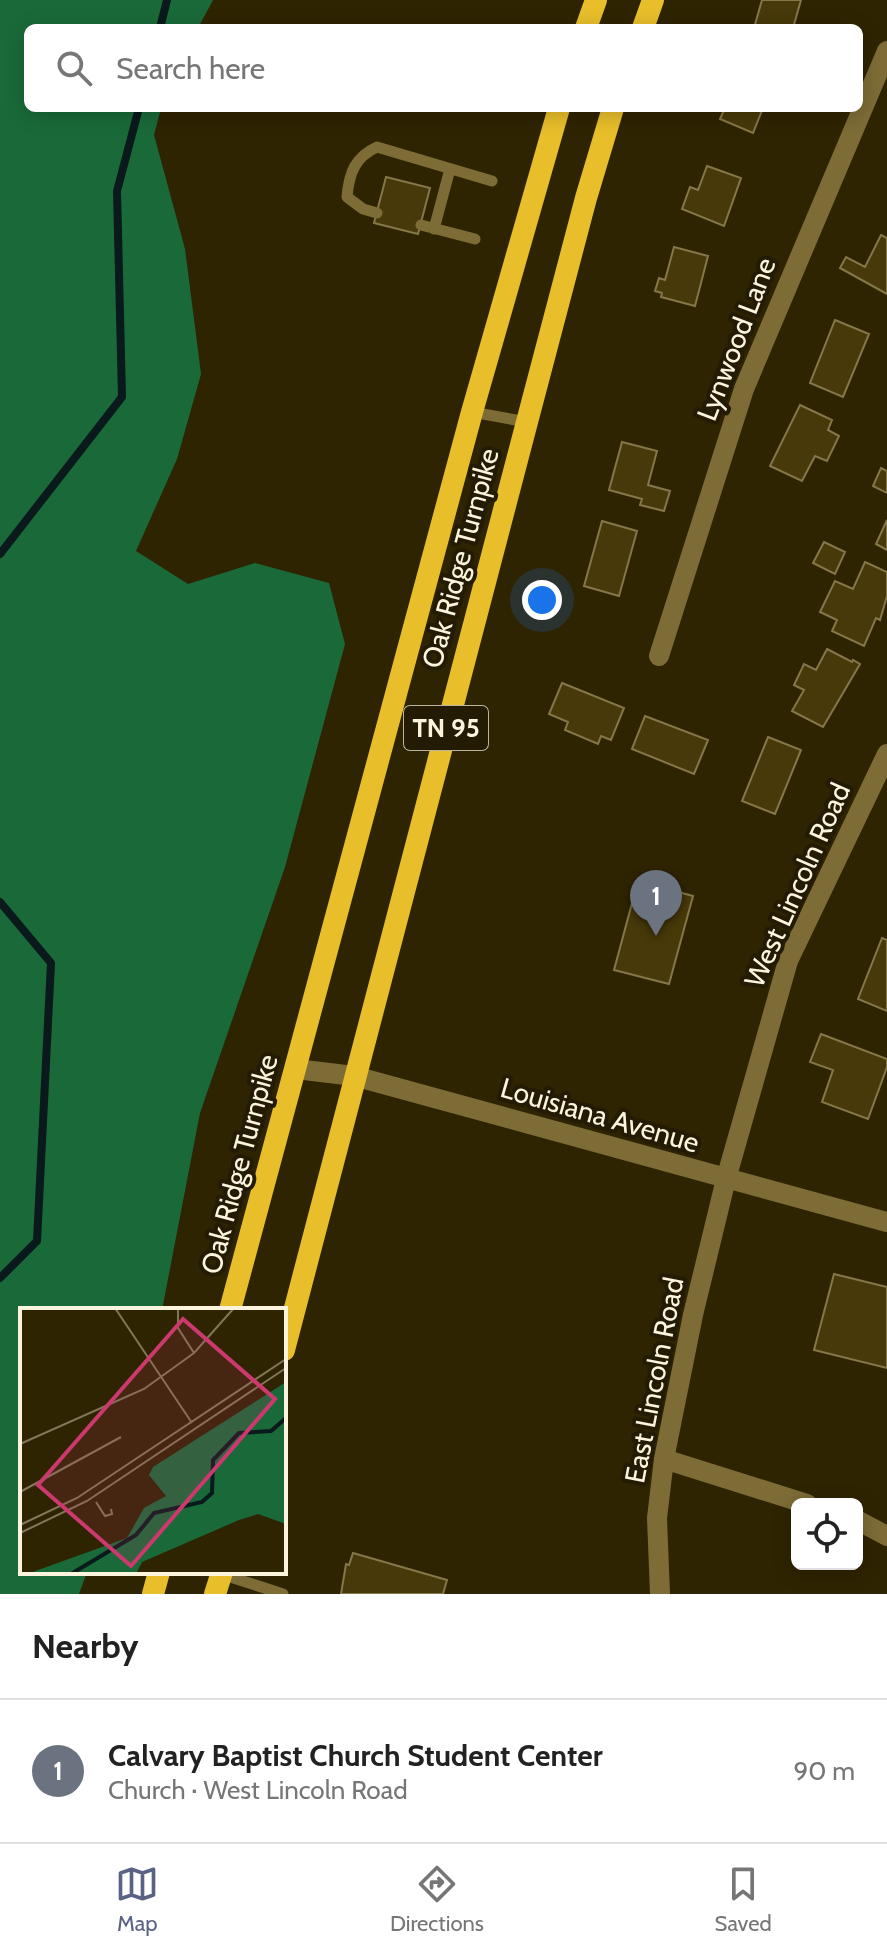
<!DOCTYPE html>
<meta charset="utf-8">
<style>
:root{--surface:#fff;--page:#f6f6f6;--text:#222;--muted:#767676;--line:#e0e0e0;--accent:#5a6385}
body{margin:0;font-family:Cabin,sans-serif;background:var(--page);color:var(--text)}
.controls{position:absolute;right:24px;bottom:24px;display:grid;overflow:hidden;border-radius:12px;box-shadow:0 4px 20px #0003}
.controls button{width:72px;height:72px;display:grid;place-items:center;padding:0;border:0;border-bottom:2px solid var(--line);background:var(--surface);color:var(--text);font:40px sans-serif}
.you{position:absolute;left:542px;top:600px;width:28px;height:28px;margin:-20px;border:6px solid #fff;border-radius:50%;background:#1a73e8;box-shadow:0 0 0 12px #1a73e833}
.badge{display:grid;place-items:center;width:52px;height:52px;border-radius:50%;background:var(--accent);color:#fff;font-size:26px;font-weight:700}
.pin{position:absolute;translate:-50% -66px;filter:drop-shadow(0 2px 4px #0008)}
.pin::after{content:'';position:absolute;top:42px;width:28px;height:24px;background:inherit;clip-path:polygon(0 0,100% 0,50% 100%)}
.list{margin:0;padding:0;list-style:none}
h2{display:flex;justify-content:space-between;align-items:center;height:104px;margin:0;padding:0 32px;font-size:34px}
h2 small{font-size:26px;font-weight:400;color:var(--muted)}
.list li{display:grid;grid-template-columns:52px 1fr auto;gap:24px;align-items:center;box-sizing:border-box;height:144px;padding:0 32px;border-top:2px solid var(--line)}
.list b{display:block;font-size:30px;white-space:nowrap}
.list p{margin:0;font-size:26px;white-space:nowrap;color:var(--muted)}
.list em{font-size:26px;font-style:normal;color:var(--muted)}
.icon{flex:none;width:44px;height:44px;fill:none;stroke:currentColor;stroke-width:2;stroke-linecap:round;stroke-linejoin:round}
.map{position:relative;flex:none;width:887px;height:1594px;overflow:hidden}
.search{position:absolute;background:var(--surface);box-shadow:0 4px 20px #0003;left:24px;right:24px;top:24px;height:88px;display:flex;align-items:center;gap:20px;box-sizing:border-box;padding:0 28px;border-radius:12px;color:var(--muted);font-size:30px}
.sheet{height:248px;background:var(--surface)}
nav{display:flex;justify-content:space-around;align-items:center;box-sizing:border-box;height:112px;border-top:2px solid var(--line);background:var(--surface);font-size:22px;color:var(--muted)}
nav a{display:grid;justify-items:center;gap:4px}
nav .on{color:var(--accent)}
.map>svg:first-child{display:block}
.forest{fill:#1a6a39}
.lines{fill:none;stroke-linecap:round;stroke-linejoin:round}
.stream{stroke:#09191c;stroke-width:8}
.building{fill:#473909;stroke:#86774a;stroke-width:2}
.service{stroke:#7d6c36;stroke-width:11}
.minor{stroke:#7d6c36;stroke-width:20}
.tertiary{stroke:#7d6c36;stroke-width:20}
.trunk{stroke:#e8bf2b;stroke-width:22}
.labels{text-anchor:middle;dominant-baseline:central;stroke-width:8;stroke-linejoin:round;paint-order:stroke}
.shield{fill:#231b04;stroke:#bbb39b;stroke-width:2}
.shield-label{font-size:26px;font-weight:bold;fill:#fcf4dc}
.street-label{font-size:28px;fill:#fcf4dc;stroke:#231b04}
.inset-river{fill:none;stroke:#09191c;stroke-width:4}
.inset-road{fill:none;stroke:#817759;stroke-width:2}
.view{fill:#cb396e;fill-opacity:0.15;stroke:#cb396e;stroke-width:4}
.inset-edge{fill:none;stroke:#fcf4dc;stroke-width:4}
</style>
<div class="map">
<svg width="887" height="1594" viewBox="0 0 887 1594">
<rect width="100%" height="100%" fill="#2f2402"/>
<!-- forest -->
<path class="forest" d="M0 0H213L198 28H28V108H161L154 135 185 249 201 374 177 459 136 551 188 584 255 563 329 583 345 644 285 867 200 1113 162 1310H22V1572H87L79 1594H0Z"/>
<g class="lines">
<!-- stream -->
<path class="stream" d="M160 28 167 0
M0 554 122 397 117 191 139 108
M0 902 51 963 37 1241 0 1278"/>
</g>
<!-- building -->
<path class="building" d="M762 0H801L793 28H754Z
M725 108H763L753 133 720 119Z
M707 166 741 178 724 226 682 209 690 187 698 190Z
M386 177 430 188 418 234 374 223Z
M881 235 887 238V294L840 268 846 257 865 267Z
M674 247 708 256 695 306 661 297 662 293 655 291 659 278 665 280Z
M835 320 869 334 843 397 810 383Z
M800 405 832 420 828 430 839 436 827 461 815 456 802 481 770 466Z
M622 442 657 451 648 485 670 491 664 511 640 505 642 499 609 490Z
M881 468 887 471V493L873 486Z
M887 520V550L876 544Z
M602 521 637 531 619 596 584 586Z
M824 542 845 552 835 574 813 563Z
M865 562 887 572V596L880 620 876 618 864 646 832 631 837 620 820 612 835 581 853 589Z
M827 649 852 662 853 660 860 664 823 727 792 711 804 690 794 685 804 664 816 670Z
M562 683 624 708 611 740 601 736 598 744 565 730 568 722 549 714Z
M645 716 708 740 694 774 632 749Z
M768 737 801 750 775 814 742 801Z
M638 881 693 896 669 984 614 970Z
M882 938 887 940V1011L858 999Z
M821 1034 887 1059V1067L868 1119 822 1102 833 1070 810 1062Z
M834 1274 887 1287V1368L814 1350Z
M353 1553 447 1580 443 1594H341L346 1564 349 1565Z"/>
<g class="lines">
<!-- service -->
<path class="service" d="M377 213 363 209 347 197C349 173 355 157 377 147L492 181
M421 225 475 239
M434 229 450 169
M472 412 527 422
M221 1574 283 1594"/>
<!-- minor -->
<path class="minor" d="M659 656 744 389 887 51
M664 1459 807 1504
M857 1520 887 1536
M660 1594 657 1518 664 1459 693 1315 726 1179 788 961 887 754"/>
<!-- tertiary -->
<path class="tertiary" d="M296 1069 354 1076 887 1222"/>
<!-- trunk -->
<path class="trunk" d="M586 28 596 0
M643 28 653 0
M230 1310 472 412 559 108
M284 1350 527 422 586 198 613 108
M153 1594 159 1572
M215 1594 222 1572"/>
</g>
<g class="labels">
<!-- shield labels -->
<rect class="shield" x="404" y="706" width="84" height="44" rx="6"/>
<g class="shield-label">
<text x="446" y="728">TN 95</text>
</g>
<!-- street labels -->
<g class="street-label">
<text transform="translate(736 339) rotate(-69)">Lynwood Lane</text>
<text transform="translate(460 558) rotate(-75)">Oak Ridge Turnpike</text>
<text transform="translate(797 885) rotate(-66)">West Lincoln Road</text>
<text transform="translate(600 1115) rotate(16)">Louisiana Avenue</text>
<text transform="translate(239 1164) rotate(-75)">Oak Ridge Turnpike</text>
<text transform="translate(654 1380) rotate(-79)">East Lincoln Road</text>
</g>
</g>
<!-- overview -->
<g transform="translate(20 1308)">
<rect width="266" height="266" fill="#2f2402"/>
<path d="M266 74V216L238 206 219 212 122 254 116 266H7L107 230 124 200 146 188 129 167 133 159Z" fill="#1a6a39"/>
<path class="inset-river" d="M51 266 116 227 134 205 182 194 192 185 193 152 219 125 251 123 266 110"/>
<path class="inset-road" d="M95 0 172 115M158 0V20L174 45M0 136 124 81 174 45 214 0M0 184 101 129M76 194 85 208 92 206 91 201M0 217 57 190 266 51M0 225 67 193 266 60"/>
<path class="view" d="M163 11 255 91 111 258 18 177Z"/>
<rect width="266" height="266" class="inset-edge"/>
</g>
</svg>
<div class="controls">
<button><svg class="icon" aria-label="locate" viewBox="0 0 24 24"><circle cx="12" cy="12" r="6"/><path d="M12 2v4M12 18v4M2 12h4M18 12h4"/></svg></button>
</div>
<div class="you"></div>
<div class="pin badge" style="left:656px;top:936px;background:#6b7280">1</div>
<div class="search"><svg class="icon" aria-label="search" viewBox="0 0 24 24"><circle cx="10" cy="10" r="6"/><path d="M15 15l6 6"/></svg>Search here</div>
</div>
<section class="sheet">
<h2>Nearby<small></small></h2>
<ul class="list">
<li><span class="badge" style="background:#6b7280">1</span><div><b>Calvary Baptist Church Student Center</b><p>Church · West Lincoln Road</p></div><em>90 m</em></li>
</ul>
</section>
<nav>
<a class="on"><svg class="icon" aria-label="map" viewBox="0 0 24 24"><path d="M3 6l6-2 6 2 6-2v14l-6 2-6-2-6 2zM9 4v14M15 6v14"/></svg>Map</a>
<a><svg class="icon" aria-label="directions" viewBox="0 0 24 24"><path d="M12 3l9 9-9 9-9-9zM9 14v-3h6M13 9l2 2-2 2"/></svg>Directions</a>
<a><svg class="icon" aria-label="saved" viewBox="0 0 24 24"><path d="M7 4h10v16l-5-4-5 4z"/></svg>Saved</a>
</nav>
